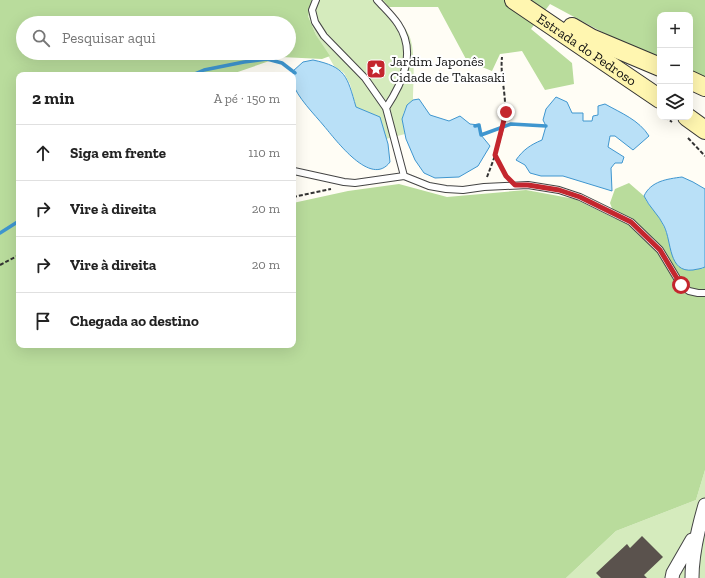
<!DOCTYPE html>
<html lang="pt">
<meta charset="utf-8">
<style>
:root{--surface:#fff;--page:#f2f2f2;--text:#222;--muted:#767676;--line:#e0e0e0}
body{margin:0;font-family:"Zilla Slab",serif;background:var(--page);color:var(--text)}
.controls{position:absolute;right:12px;top:12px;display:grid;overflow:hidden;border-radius:8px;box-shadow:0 4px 16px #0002}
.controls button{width:36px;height:36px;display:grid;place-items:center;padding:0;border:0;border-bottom:1px solid var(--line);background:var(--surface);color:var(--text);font:20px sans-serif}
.stop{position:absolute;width:12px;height:12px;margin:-9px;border:3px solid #c4262e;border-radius:50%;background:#fff}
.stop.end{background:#c4262e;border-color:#fff;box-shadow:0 1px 4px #0008}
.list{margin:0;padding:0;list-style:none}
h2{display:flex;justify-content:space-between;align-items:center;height:52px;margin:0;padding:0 16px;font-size:17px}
h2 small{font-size:13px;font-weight:400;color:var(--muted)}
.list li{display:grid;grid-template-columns:26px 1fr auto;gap:12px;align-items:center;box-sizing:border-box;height:56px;padding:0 16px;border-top:1px solid var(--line)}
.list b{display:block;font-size:15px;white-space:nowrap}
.list em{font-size:13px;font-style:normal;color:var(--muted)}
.icon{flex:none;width:22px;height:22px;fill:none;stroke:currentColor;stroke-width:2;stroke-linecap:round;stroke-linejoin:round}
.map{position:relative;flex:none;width:705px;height:578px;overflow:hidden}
.search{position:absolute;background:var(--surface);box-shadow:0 4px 16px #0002;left:16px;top:16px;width:280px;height:44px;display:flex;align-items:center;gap:10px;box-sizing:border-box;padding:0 14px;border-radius:22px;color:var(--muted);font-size:15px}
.panel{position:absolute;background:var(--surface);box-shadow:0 4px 16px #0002;left:16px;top:72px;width:280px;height:276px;border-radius:8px}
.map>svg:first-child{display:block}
.green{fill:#d5ebbd}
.forest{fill:#b9dc9c;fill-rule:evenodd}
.water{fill:#b9e0f7;stroke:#3f96cf}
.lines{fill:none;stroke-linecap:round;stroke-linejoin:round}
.stream{stroke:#3f96cf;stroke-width:3.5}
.building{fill:#5a524d}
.lane-casing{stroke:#444;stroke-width:8}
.street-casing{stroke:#444;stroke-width:15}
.secondary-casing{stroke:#333;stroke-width:20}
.path{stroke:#333;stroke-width:2;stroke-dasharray:4 2;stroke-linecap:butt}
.lane{stroke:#fff;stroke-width:6}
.street{stroke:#fff;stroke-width:13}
.secondary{stroke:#fff6b0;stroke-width:18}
.route{stroke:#c4262e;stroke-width:5}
.labels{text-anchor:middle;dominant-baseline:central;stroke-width:4;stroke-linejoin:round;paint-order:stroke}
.street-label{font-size:14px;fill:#111;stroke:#fff}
.poi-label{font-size:14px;fill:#111;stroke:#fff;text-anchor:start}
</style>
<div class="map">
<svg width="705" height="578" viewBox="0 0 705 578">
<rect width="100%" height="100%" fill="#fffdf5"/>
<!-- green -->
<path class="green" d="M312 0H383C392 11 402 22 409 35 416 50 413 83 413 100 400 111 402 120 405 134L386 139 380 117 356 107 350 84 344 73 334 66 316 35 308 15Z
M705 470V578H566L616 531 696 500Z"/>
<!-- forest -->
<path class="forest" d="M0 0H312L308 16 316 35 330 56 322 59 281 57 229 75H19V345H293V203L348 191 399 184 447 197 526 190 575 199 616 219 610 203 615 189 629 183 644 196 647 202 659 217 665 229 669 240 702 269 705 267V470L696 500 616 531 566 578H0ZM23 23H289V53H23Z
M383 0H705V77L690 71V15H660V59L630 47 550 4 531 29 572 63 574 84 545 90 522 51 500 54 492 71 467 61 438 7H389Z"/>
<!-- water -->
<path class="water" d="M313 60C346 67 347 76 356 107L380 117 388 144 390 162C371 188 336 140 324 126 315 115 296 96 293 83 292 79 293 75 293 71L303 62Z
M556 97 567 102 572 113H583V121H592L593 116 598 115V106L605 104C621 113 639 120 649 136L633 150 615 136H610L608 147 624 157 622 163H615L611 168 612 191 563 176H541L530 173 525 165 516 160C523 150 530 145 542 140L546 126 543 120 546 109Z
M419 99 430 115 449 121 460 116 470 124 479 125 481 135 490 146 478 166 459 177 435 178 424 173 415 160 406 139 402 119 407 105 413 100Z
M682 177 693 182 705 189V267C701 269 697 269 693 270 668 273 672 242 664 226 659 215 649 207 644 196 651 181 667 179 682 177Z"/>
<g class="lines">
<!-- stream -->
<path class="stream" d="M192 75 204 70 244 62 267 59 282 63 295 73
M475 126 479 125 481 135 511 124 546 126
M0 233 19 221"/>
</g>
<!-- building -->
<path class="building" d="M642 536 663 557 644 575 647 578H601L596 573 627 544 630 548Z"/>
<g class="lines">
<!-- lane casing -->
<g class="lane-casing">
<path id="lane" d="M316 0 312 10 315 22 324 36 365 78 386 108 404 176
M377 0C384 8 392 15 398 24 417 52 403 82 386 108
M294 171 344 182 355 183 404 176 429 186 446 189 463 190 484 187 528 185 559 190 580 197 631 222 660 250 681 285 689 291 698 293H705"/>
</g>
<!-- street casing -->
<g class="street-casing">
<path id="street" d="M672 578 673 573 692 540
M692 578C692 553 698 529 705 505"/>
</g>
<!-- secondary casing -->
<g class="secondary-casing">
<g id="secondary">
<path id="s1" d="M514 0 660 99"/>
<path d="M572 27 591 38 660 67"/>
<path d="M690 80 705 87"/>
<path d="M687 117 705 130"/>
</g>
</g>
<!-- path -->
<path class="path" d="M665 117 672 122
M688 138 705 156
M293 155 294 163
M495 155 507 177
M487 177C495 156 504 133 505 111 506 93 500 75 502 57
M293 197 331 189
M0 265 19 255"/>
<!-- lane -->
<use href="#lane" class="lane"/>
<!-- street -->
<use href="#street" class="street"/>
<!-- secondary -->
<use href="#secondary" class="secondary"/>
</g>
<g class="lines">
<!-- route -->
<path class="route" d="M506 112 495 155 506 176 515 185H528L559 190 580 197 631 222 660 250 681 285"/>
</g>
<!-- icons -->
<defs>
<g id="sight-square" transform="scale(1)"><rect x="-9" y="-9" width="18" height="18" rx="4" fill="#c4262e" stroke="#fff"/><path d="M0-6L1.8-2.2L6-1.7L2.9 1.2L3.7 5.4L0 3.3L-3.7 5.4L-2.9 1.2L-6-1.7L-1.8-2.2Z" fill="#fff"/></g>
</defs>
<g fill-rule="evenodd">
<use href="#sight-square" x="376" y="69"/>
</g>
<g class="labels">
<!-- street labels -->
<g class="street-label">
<text stroke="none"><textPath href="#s1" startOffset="88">Estrada do Pedroso</textPath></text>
</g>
<!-- poi labels -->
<g class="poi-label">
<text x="390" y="61">Jardim Japonês<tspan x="390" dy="16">Cidade de Takasaki</tspan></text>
</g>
</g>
</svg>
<div class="controls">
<button>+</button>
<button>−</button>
<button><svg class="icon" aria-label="layers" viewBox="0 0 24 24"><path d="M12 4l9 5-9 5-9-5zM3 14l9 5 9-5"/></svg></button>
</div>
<div class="stop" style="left:681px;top:285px"></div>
<div class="stop end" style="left:506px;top:112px"></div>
<div class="search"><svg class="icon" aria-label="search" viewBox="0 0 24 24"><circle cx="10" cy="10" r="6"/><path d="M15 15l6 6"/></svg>Pesquisar aqui</div>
<section class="panel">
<h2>2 min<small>A pé · 150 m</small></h2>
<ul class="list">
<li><svg class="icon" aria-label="ahead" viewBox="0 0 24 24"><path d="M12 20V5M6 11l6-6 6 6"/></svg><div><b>Siga em frente</b></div><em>110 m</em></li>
<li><svg class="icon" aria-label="right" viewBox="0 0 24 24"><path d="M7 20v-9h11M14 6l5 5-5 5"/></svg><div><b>Vire à direita</b></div><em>20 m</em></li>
<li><svg class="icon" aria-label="right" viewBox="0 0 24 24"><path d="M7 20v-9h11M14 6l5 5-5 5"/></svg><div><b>Vire à direita</b></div><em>20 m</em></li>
<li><svg class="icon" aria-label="arrive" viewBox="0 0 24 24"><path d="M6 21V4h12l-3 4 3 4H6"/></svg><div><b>Chegada ao destino</b></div></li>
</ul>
</section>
</div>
